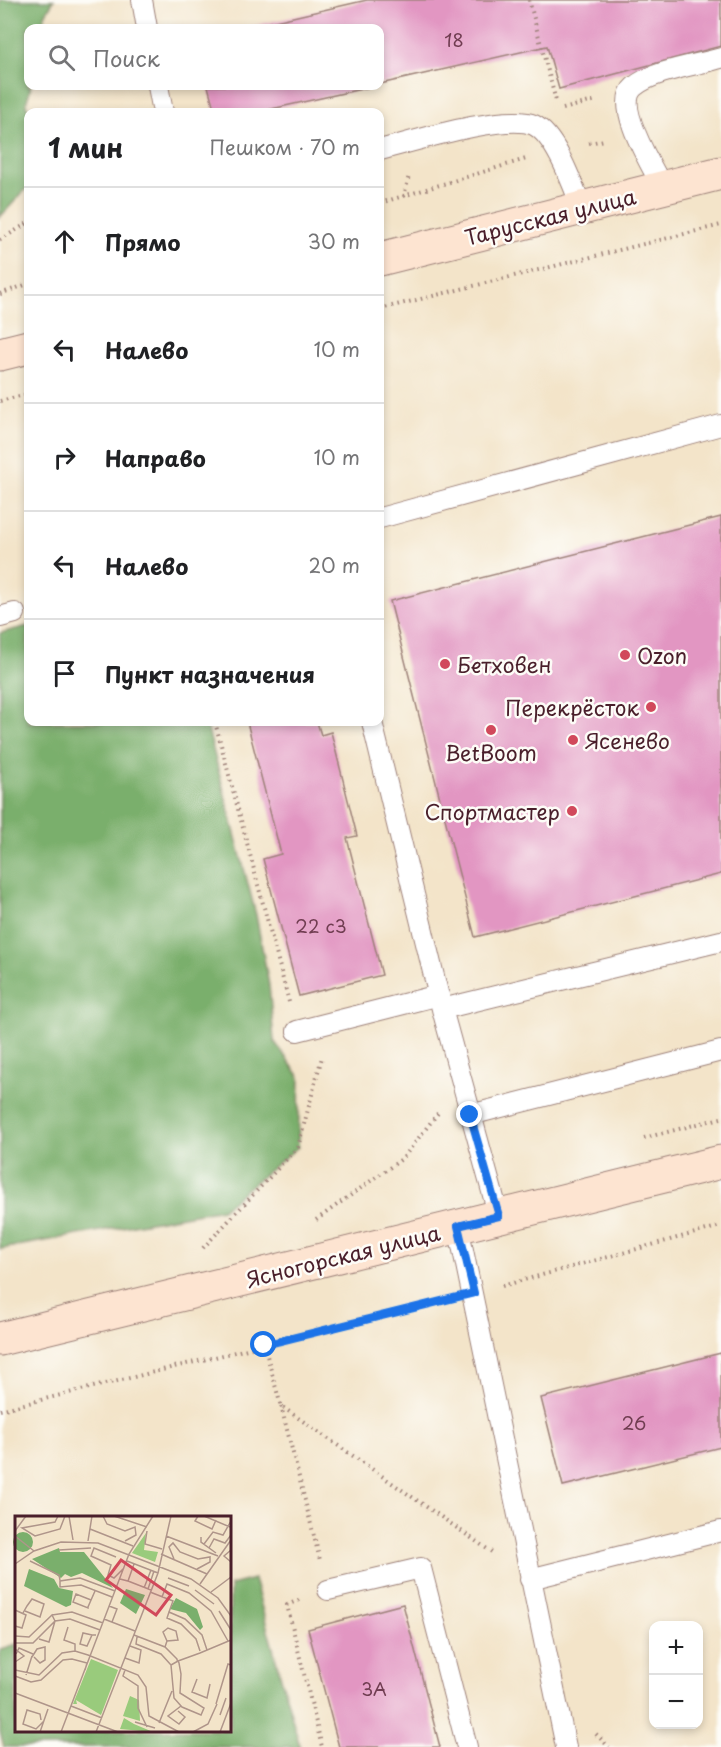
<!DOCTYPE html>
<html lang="ru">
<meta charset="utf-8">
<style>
:root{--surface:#fff;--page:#f2f2f2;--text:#202124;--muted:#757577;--line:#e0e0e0}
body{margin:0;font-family:"Playpen Sans",sans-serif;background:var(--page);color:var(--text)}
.controls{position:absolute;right:18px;bottom:18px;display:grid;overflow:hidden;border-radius:12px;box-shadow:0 3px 9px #0003}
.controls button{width:54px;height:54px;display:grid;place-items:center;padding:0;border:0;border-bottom:2px solid var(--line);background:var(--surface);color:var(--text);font:30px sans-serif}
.stop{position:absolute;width:18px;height:18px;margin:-14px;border:4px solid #1a73e8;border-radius:50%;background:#fff}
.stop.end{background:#1a73e8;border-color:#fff;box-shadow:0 2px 6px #0008}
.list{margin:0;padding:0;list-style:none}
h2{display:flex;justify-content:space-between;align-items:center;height:78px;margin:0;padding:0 24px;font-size:26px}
h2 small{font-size:20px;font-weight:400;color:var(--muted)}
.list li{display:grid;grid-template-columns:39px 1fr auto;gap:18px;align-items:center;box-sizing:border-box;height:108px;padding:0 24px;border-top:2px solid var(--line)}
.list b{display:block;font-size:22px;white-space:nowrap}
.list em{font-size:20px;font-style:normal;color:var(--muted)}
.icon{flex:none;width:33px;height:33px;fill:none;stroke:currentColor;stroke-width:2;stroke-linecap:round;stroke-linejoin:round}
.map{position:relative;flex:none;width:721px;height:1747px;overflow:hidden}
.search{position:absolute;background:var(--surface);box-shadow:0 3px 9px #0003;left:24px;top:24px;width:360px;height:66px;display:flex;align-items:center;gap:15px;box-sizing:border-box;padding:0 21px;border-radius:12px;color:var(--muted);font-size:22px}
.panel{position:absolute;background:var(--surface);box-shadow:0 3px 9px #0003;left:24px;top:108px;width:360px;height:618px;border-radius:12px}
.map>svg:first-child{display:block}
.forest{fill:#7aaf6c;stroke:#62674c;stroke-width:1.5}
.building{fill:#e296c2}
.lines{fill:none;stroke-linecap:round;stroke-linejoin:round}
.service-casing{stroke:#9e827a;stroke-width:22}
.secondary-casing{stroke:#9e827a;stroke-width:35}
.path{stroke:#9e827a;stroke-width:4;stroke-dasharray:1.5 4.5;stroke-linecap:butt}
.service{stroke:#fff;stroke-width:20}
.secondary{stroke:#fde4d1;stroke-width:33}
.route{stroke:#1a73e8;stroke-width:8}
.poi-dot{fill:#d1495b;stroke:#fdfcf7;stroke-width:2}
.labels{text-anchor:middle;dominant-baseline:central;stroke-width:5;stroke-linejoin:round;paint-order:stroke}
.number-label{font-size:18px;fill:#703d51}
.street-label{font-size:21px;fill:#4a1f2b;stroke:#fdfcf7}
.poi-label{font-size:21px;fill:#4a1f2b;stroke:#fdfcf7;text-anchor:start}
.inset-road{fill:none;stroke:#af958a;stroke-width:1.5}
.view{fill:#d1495b;fill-opacity:0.15;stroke:#d1495b;stroke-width:3}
.inset-edge{fill:none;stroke:#4a1f2b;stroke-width:3}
</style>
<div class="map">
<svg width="721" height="1747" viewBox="0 0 721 1747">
<rect width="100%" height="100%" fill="#fdfcf7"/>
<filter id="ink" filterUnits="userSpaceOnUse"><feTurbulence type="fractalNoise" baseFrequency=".0167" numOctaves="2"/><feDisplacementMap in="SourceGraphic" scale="12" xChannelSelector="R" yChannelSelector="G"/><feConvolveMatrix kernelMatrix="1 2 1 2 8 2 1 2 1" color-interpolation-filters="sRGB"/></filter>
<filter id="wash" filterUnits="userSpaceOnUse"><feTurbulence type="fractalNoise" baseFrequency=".008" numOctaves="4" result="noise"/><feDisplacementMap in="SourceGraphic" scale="24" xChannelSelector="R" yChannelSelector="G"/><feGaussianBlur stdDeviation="1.35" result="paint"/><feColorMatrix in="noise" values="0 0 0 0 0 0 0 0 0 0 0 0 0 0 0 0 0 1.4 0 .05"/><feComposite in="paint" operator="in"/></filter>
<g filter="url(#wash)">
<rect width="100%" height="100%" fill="#f3e4c9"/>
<!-- forest -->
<path class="forest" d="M0 0H54L45 15 43 28H28V86H31L26 104 29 112 28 187 0 217Z
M28 626V722H204L207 726 256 915 269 985 274 1041 300 1077 298 1147 222 1209 0 1249V633Z
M254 1579 300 1747H4L0 1732V1649L16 1644V1730H230V1585Z"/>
<g id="blocks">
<!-- building -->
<path class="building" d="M367 0H721V46L559 89 547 46 380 84V28H245Z
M208 86H375L258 112H215Z
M721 517V874L475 937 390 601Z
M247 722H317L321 735 331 732 357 836 347 838 382 975 299 996 263 859 281 854Z
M721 1353V1447L563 1486 541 1398Z
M403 1604 440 1747H339L308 1629Z"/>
</g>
</g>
<g filter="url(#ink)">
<use href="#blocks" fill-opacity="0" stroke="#9e827a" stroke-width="1.5"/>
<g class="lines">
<!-- service casing -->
<g class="service-casing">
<path id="service" d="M142 0 147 28
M158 86 163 112
M380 150C411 142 507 112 534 125 556 136 573 186 582 208
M663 188C653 168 613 105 634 87 652 71 697 65 721 58
M380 518 721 425
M0 617 15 613
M372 722 442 1009 499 1217
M442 1009 721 941
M297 1031 439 995
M470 1115 721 1051
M458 1226 566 1747
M530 1579 721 1531
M328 1590 421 1568 467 1747"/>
</g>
<!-- secondary casing -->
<g class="secondary-casing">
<path id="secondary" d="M380 259 721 173
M0 354 28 347
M0 1339 721 1162"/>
</g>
<!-- path -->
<path class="path" d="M529 0 556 101
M563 109 597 100
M589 143 605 140
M404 197 409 175
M380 203 526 159
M0 240 28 223
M0 294 28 284
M380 309 721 225
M0 401 28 394
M215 722 289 1002
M644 1138 721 1118
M316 1220 403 1158 438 1113
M203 1248 298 1147 322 1057
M502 1286 721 1226
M264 1345 281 1406 493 1553
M281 1406 320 1560
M0 1410 442 1301
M299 1600 287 1605 322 1747
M596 1734 609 1747"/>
<!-- service -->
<use href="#service" class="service"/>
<!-- secondary -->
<use href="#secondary" class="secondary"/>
</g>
</g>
<g class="lines" filter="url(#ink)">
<!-- route -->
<path class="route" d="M264 1345 474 1293 458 1226 499 1216 470 1115"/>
</g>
<!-- markers -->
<g class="poi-dot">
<circle cx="625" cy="655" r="6"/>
<circle cx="445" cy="664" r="6"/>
<circle cx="651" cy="707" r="6"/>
<circle cx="491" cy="730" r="6"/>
<circle cx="573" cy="740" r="6"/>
<circle cx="572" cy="811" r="6"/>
</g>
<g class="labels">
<!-- number labels -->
<g class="number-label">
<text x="454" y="39">18</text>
<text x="321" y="925">22 с3</text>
<text x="634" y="1422">26</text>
<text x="374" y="1688">3А</text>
</g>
<!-- street labels -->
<g class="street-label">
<text transform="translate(550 216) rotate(-14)">Тарусская улица</text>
<text transform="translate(343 1255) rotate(-14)">Ясногорская улица</text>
</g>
<!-- poi labels -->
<g class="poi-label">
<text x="637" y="655">Ozon</text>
<text x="457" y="664">Бетховен</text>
<text x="639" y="707" text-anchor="end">Перекрёсток</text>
<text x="585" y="740">Ясенево</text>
<text x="491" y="752" text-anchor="middle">BetBoom</text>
<text x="560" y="811" text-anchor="end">Спортмастер</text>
</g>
</g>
<!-- overview -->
<g transform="translate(15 1516)">
<rect width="216" height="216" fill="#f3e4c9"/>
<path d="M131 17 129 34 143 36 140 46 117 37ZM76 143 103 154 86 199 61 184 62 188H58ZM115 180 124 184 125 205 108 200ZM109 202 119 208 138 216 105 213Z" fill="#99cb7c"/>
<path d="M-2 26a10 10 0 1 1 20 0a10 10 0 1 1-20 0ZM44 32 45 36H69L98 72 67 57 56 61 50 58 46 62 17 43ZM14 53 39 63 44 72 58 75 56 89 51 91 9 70ZM111 73 130 79 121 98 105 87ZM161 82 182 93 188 111 185 114 171 97 155 93Z" fill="#7aaf6c"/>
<path class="inset-road" d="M43 0 40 6 7 12 20 20 45 13 50 0M54 0 58 24M88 0 92 8 110 15 120 11 121 19 110 25M99 0 132 11M183 0 180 5 197 13 201 4M189 0 215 11M75 13 118 30M0 15 11 0M132 15 130 28 147 33M0 20 19 35M151 20 203 40M186 21V26L201 37M73 25 77 0M189 28 198 16 208 19 216 5M194 32 199 23 210 27 216 19M44 34 76 32M216 34 209 40 216 46M146 38 192 58M101 41 79 32 76 40 96 49 93 59 99 62 109 52M159 43 154 31 158 27 165 36 183 43 195 41V46L182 53M15 45 44 59 45 64M112 45 143 57M0 48 19 35 46 26 83 27 176 63 203 82 216 100M153 62 174 70M105 63 113 65 119 48M113 65 136 74M185 68 216 24M129 72 136 54M133 73 139 55M180 74 199 88M135 76 158 85 154 96 170 103 187 119 192 134M196 76 216 61M97 81 66 69 45 71V65L65 62 100 75M147 81 152 68 174 77 196 95 213 125M76 84 61 78 58 86 73 92V91L80 75M94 90 102 93 97 106M0 94 11 99 7 112 0 110M204 95 216 114M154 96 152 102 166 108 181 123 185 135M8 97 12 90 17 83 29 88 25 101 10 95M37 99 57 96 88 107M89 103 120 115M53 111 49 124 60 128V135M77 119 68 117 65 128 72 130 77 119H81M119 119 150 131 162 143V144L163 145 164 147 166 158 165 177 189 192 186 199 167 191 159 182 156 149 163 145 185 137 216 124M0 120 14 121 37 99 40 105 18 127H0M122 121 121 128 146 138 156 149M24 123 34 126 40 105 55 103 85 114M150 131 152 125 163 124 161 115 153 112 148 116 152 125M0 133 9 140 0 146M1 138 4 132 18 138M17 141 22 133 30 131V144L25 147 19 141M110 142 124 147 126 134 115 130M0 154 24 159 47 137 60 135 73 139 123 159 131 171 134 200 164 216M110 154 108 160 123 170V192L132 211M11 159 17 140M0 160 16 166 26 164 48 144 57 143 72 147 70 154M182 163 177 176 192 182 195 168M0 177 103 216M201 188 213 148 216 149M56 190 87 202M163 195 170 201 164 208 153 200 166 190M205 199 211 182M26 204 25 198 12 194 8 208 21 213 29 205M120 206 140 212M144 207 157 175M25 216 33 193M46 216 114 38 138 0M81 216 143 57 156 0M178 216 193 208 202 188M205 216 216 187"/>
<path class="view" d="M106 44 156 79 141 99 91 64Z"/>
<rect width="216" height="216" class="inset-edge"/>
</g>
</svg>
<div class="controls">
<button>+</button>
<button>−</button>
</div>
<div class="stop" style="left:264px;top:1345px"></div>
<div class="stop end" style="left:470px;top:1115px"></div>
<div class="search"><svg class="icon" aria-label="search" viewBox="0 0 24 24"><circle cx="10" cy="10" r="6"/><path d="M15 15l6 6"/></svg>Поиск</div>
<section class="panel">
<h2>1 мин<small>Пешком · 70 m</small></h2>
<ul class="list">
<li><svg class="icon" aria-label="ahead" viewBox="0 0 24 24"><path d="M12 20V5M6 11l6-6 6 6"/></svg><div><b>Прямо</b></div><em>30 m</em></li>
<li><svg class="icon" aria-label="left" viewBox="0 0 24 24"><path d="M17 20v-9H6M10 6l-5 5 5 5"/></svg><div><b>Налево</b></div><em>10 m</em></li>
<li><svg class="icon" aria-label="right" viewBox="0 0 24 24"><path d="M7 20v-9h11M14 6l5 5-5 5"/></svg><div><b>Направо</b></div><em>10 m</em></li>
<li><svg class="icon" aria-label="left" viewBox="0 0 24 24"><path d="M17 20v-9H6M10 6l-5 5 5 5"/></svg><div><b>Налево</b></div><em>20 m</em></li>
<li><svg class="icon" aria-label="arrive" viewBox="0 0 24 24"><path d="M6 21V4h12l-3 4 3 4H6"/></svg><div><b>Пункт назначения</b></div></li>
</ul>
</section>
</div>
